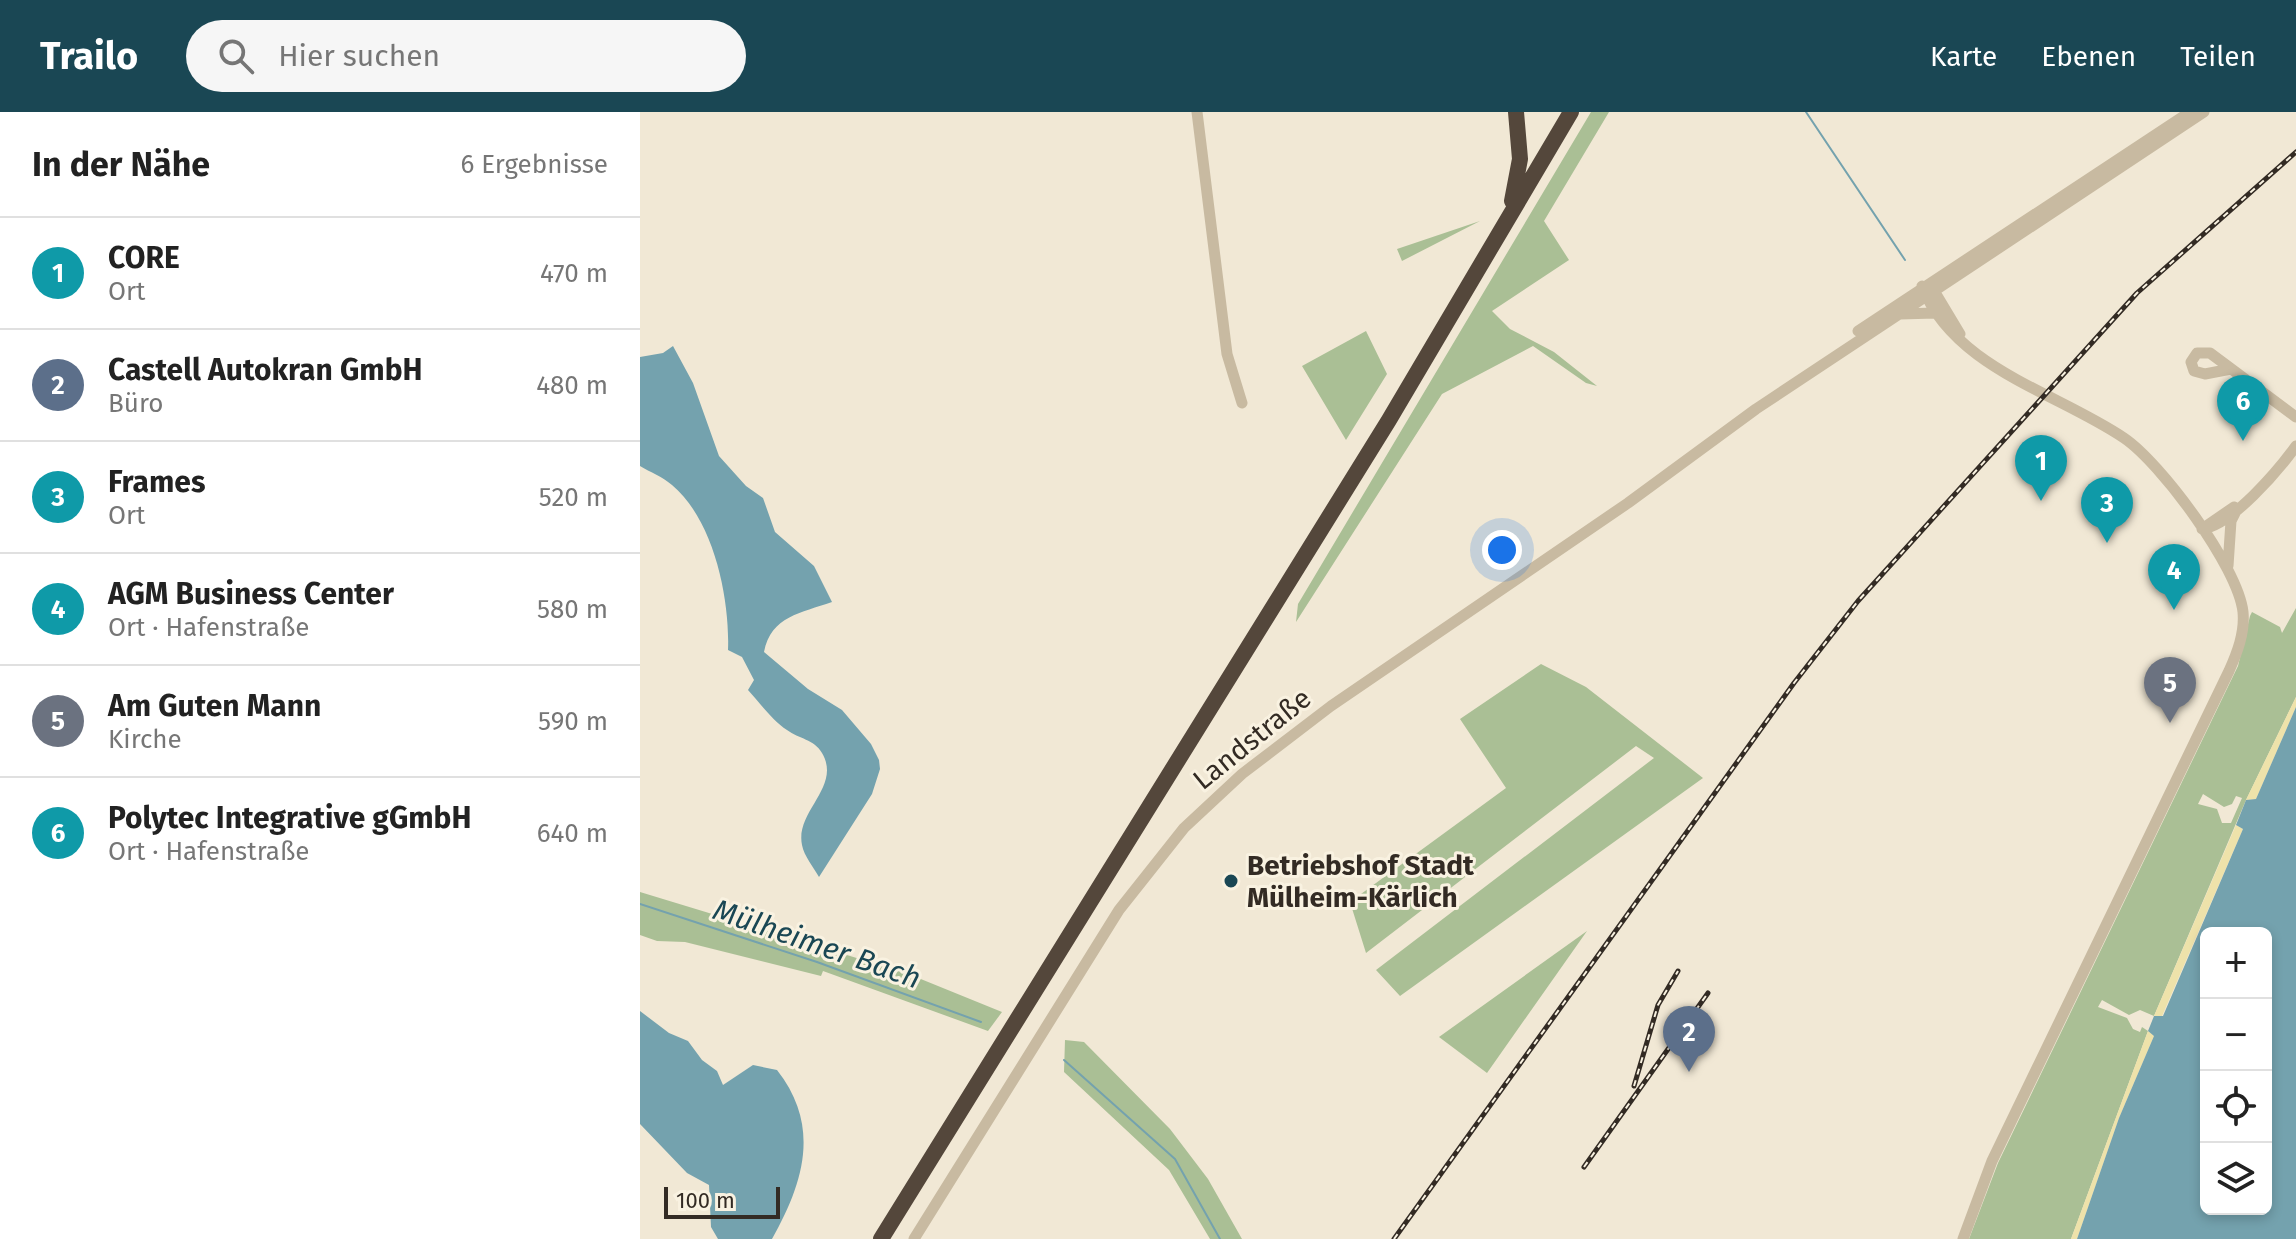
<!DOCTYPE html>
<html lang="de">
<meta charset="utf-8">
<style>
:root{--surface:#fff;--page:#f6f6f6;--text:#222;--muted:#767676;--line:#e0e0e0;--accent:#1a4754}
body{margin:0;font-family:"Fira Sans",sans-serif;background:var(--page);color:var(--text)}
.controls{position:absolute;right:24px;bottom:24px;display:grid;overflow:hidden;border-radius:12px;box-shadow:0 4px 12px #0003}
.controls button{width:72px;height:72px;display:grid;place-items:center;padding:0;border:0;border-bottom:2px solid var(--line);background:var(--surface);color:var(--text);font:40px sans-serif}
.scale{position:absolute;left:24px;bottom:20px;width:116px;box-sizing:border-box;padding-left:8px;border:4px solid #332b24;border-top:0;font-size:22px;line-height:28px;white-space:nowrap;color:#332b24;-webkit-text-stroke:6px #f9f2e1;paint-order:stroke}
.you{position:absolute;left:862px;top:438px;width:28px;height:28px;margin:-20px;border:6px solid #fff;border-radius:50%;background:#1a73e8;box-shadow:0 0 0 12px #1a73e833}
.badge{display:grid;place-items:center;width:52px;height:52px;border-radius:50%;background:var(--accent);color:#fff;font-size:26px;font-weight:700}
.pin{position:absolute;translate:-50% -66px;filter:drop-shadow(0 2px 4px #0008)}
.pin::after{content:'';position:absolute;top:42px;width:28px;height:24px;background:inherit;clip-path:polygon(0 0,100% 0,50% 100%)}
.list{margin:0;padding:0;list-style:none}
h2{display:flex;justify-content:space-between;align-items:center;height:104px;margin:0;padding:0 32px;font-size:34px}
h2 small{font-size:26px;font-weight:400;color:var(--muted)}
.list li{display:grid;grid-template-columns:52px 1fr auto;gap:24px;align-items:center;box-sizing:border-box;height:112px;padding:0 32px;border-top:2px solid var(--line)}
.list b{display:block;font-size:30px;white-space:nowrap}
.list p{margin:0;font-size:26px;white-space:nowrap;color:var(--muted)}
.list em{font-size:26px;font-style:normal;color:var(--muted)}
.icon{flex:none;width:44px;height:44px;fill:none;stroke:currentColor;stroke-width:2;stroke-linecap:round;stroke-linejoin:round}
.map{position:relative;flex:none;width:1656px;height:1127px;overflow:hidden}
header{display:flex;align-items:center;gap:48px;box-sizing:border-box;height:112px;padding:0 40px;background:var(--accent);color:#fff}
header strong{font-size:38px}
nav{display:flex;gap:44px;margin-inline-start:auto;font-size:28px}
.search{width:560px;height:72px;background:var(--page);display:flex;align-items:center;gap:20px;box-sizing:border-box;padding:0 28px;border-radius:44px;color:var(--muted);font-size:30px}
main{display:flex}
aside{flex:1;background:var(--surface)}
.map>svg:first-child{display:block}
.green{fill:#aabf95;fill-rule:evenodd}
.sand{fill:#eee2aa}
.water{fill:#74a2ae;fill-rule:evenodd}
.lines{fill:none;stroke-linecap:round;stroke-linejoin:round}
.stream{stroke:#74a2ae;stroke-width:2}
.minor{stroke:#c8baa1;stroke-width:11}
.highway{stroke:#54473b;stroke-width:16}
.rail-casing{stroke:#332b24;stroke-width:5}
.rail{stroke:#f9f2e1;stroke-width:2;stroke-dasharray:6;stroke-linecap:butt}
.poi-dot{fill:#1a4754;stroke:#f9f2e1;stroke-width:3}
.labels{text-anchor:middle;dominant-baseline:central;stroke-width:6;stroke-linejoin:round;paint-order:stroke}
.street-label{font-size:28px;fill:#332b24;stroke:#f9f2e1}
.poi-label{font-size:28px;font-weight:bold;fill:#332b24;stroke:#f9f2e1;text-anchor:start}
.water-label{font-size:30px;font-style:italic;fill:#1a4754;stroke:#f9f2e1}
</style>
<header>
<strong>Trailo</strong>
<div class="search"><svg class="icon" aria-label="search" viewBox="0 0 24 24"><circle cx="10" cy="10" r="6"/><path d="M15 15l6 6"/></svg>Hier suchen</div>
<nav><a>Karte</a><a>Ebenen</a><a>Teilen</a></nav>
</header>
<main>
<aside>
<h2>In der Nähe<small>6 Ergebnisse</small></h2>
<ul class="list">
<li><span class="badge" style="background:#0f9aa8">1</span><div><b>CORE</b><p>Ort</p></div><em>470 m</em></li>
<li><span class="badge" style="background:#5c6f8a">2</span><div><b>Castell Autokran GmbH</b><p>Büro</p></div><em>480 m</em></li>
<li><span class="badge" style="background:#0f9aa8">3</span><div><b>Frames</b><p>Ort</p></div><em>520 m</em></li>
<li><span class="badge" style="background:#0f9aa8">4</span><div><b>AGM Business Center</b><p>Ort · Hafenstraße</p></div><em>580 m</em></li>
<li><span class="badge" style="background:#6b7280">5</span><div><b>Am Guten Mann</b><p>Kirche</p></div><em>590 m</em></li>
<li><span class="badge" style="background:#0f9aa8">6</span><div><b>Polytec Integrative gGmbH</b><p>Ort · Hafenstraße</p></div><em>640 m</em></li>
</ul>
</aside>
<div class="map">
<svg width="1656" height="1127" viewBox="0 0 1656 1127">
<rect width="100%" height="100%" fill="#f1e8d5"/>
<!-- green -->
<path class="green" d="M951 0H969L904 109 929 148 852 199 870 217 914 240 957 274 946 271 893 234 802 282 656 510 658 492Z
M840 109 762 149 757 137Z
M726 219 747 262 706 328 662 254Z
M1656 496V585L1606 688 1514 904 1500 898 1489 903 1462 888 1458 895 1487 906 1493 917 1500 920 1502 915 1508 919 1431 1127H1329L1358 1051 1598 554 1610 504 1612 500 1640 515 1642 521ZM1563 682 1584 695 1592 692 1596 684 1602 686 1591 711H1582L1577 697 1558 692Z
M901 552 946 575 1063 666 760 884 736 858 1014 646 996 634 726 841 710 790 866 676 820 607Z
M0 780 266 861 362 900 348 919 183 859 181 864 45 830 17 829 0 823Z
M947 819 847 961 799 925Z
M425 928 444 930 530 1017 568 1067 602 1127H570L529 1058 424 960Z"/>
<!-- sand -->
<path class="sand" d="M1656 585V595L1616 687 1606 688Z
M1596 713 1603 717 1522 904H1514Z
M1508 919 1514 924 1479 1006 1437 1127H1431Z"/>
<!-- water -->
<path class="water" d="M33 234 53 271 79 344 106 374 123 386 135 420 174 454 192 490C161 501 131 504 124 540L168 577 202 598 231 632 239 648 240 657 232 682 179 765C174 756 164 744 162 733 155 699 202 675 182 641 174 627 159 627 147 618 132 608 120 591 108 578L114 568 102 545 88 538C90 487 74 408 32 373 23 365 10 360 0 354V245L23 241Z
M1656 595V1127H1437L1479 1006 1514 924 1508 919 1514 904H1523L1603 717 1596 713 1606 688 1616 687ZM1566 821H1626V1097H1566Z
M0 899 29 921 48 929 62 948 77 959 83 973 113 953 137 958C181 1014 164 1070 132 1127H78L71 1115 69 1073 47 1061 0 1012Z"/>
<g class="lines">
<!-- stream -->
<path class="stream" d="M1166 0 1265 148
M0 792 177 850 341 910
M424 948 535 1047 580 1127"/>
<!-- minor -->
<path class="minor" d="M557 0 587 242 602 291
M1290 172 1320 222
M1282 174C1314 256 1416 280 1484 326 1521 351 1598 455 1603 500 1605 521 1597 541 1589 559L1352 1049 1323 1127
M1260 202 1295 201
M1218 219 1550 0
M1591 257 1565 262 1554 259 1551 250 1557 241H1570L1656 305
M1562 417C1592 413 1638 359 1656 334
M1562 417 1594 395
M1588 454 1591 409 1595 401
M274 1127 479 798 544 716 602 662 691 594 988 391 1116 297 1564 0"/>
<!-- highway -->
<path class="highway" d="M872 89 880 47 876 0
M241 1127 749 308 931 0"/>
<!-- rail casing -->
<g class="rail-casing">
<path id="rail" d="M994 974 1018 893 1038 859
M944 1055 1068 881
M754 1127 1154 571 1218 489 1497 181 1656 40"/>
</g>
<!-- rail -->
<use href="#rail" class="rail"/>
</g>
<!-- markers -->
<circle class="poi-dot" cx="591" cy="769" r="8"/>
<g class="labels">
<!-- street labels -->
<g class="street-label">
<text transform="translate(612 627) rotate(-39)">Landstraße</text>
</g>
<!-- poi labels -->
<g class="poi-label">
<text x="607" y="753">Betriebshof Stadt<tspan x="607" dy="32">Mülheim-Kärlich</tspan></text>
</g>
<!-- water labels -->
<g class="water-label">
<text transform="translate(177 832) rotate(19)">Mülheimer Bach</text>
</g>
</g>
</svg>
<div class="controls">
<button>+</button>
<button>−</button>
<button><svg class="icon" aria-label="locate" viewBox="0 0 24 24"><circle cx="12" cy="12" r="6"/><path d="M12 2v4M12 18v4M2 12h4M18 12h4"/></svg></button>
<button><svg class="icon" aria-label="layers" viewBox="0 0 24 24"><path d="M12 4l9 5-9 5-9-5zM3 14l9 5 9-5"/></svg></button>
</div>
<div class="scale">100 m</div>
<div class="you"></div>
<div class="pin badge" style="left:1401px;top:389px;background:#0f9aa8">1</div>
<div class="pin badge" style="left:1049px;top:960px;background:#5c6f8a">2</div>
<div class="pin badge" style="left:1467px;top:431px;background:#0f9aa8">3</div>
<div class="pin badge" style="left:1534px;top:498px;background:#0f9aa8">4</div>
<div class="pin badge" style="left:1530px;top:611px;background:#6b7280">5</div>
<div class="pin badge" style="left:1603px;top:329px;background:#0f9aa8">6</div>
</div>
</main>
